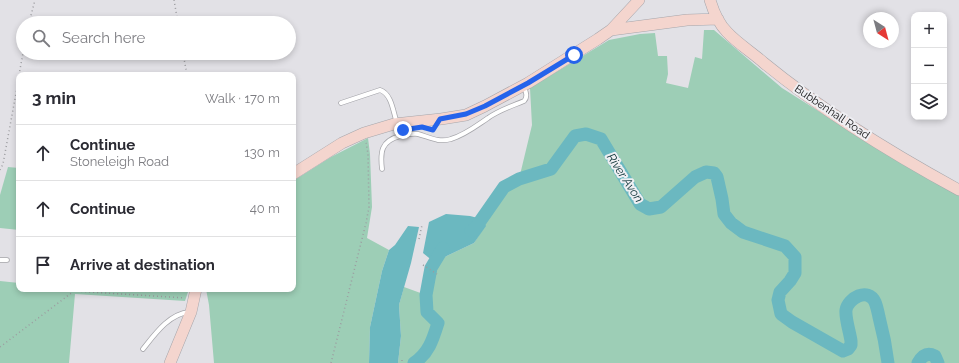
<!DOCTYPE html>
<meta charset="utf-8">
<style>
:root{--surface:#fff;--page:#f2f2f3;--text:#2b2b33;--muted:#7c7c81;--line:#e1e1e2}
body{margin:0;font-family:Raleway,sans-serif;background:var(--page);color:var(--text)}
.controls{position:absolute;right:12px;top:12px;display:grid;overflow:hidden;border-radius:8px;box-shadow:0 2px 6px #0003}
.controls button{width:36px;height:36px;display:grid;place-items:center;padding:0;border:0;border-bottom:1px solid var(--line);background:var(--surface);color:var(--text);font:20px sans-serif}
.compass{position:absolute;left:863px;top:12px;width:36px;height:36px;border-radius:50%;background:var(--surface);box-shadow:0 2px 6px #0003;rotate:144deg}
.stop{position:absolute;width:12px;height:12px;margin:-9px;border:3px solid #2563eb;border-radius:50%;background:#fff}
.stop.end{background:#2563eb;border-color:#fff;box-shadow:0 1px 4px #0008}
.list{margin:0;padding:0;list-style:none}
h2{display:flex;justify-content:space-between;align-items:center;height:52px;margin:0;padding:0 16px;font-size:17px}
h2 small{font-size:13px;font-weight:400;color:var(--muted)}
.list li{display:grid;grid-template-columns:26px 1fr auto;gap:12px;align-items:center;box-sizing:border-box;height:56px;padding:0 16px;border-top:1px solid var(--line)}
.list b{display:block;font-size:15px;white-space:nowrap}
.list p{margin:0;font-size:13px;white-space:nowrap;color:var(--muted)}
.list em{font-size:13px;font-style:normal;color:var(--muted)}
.icon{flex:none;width:22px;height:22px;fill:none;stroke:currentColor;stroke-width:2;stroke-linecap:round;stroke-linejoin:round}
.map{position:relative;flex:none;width:959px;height:363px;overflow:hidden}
.search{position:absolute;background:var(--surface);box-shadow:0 2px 6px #0003;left:16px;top:16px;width:280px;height:44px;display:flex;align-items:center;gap:10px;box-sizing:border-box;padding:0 14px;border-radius:22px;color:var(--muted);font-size:15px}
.panel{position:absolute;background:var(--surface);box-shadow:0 2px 6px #0003;left:16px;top:72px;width:280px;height:220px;border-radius:8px}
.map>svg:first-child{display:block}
.green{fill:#9dceb6}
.water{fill:#6bb8c0}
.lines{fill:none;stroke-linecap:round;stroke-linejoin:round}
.river{stroke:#6bb8c0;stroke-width:13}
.lane-casing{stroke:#a6a6ab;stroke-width:5.5}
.secondary-casing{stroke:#a6a6ab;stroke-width:12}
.path{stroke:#9c9ca0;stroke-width:1.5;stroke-dasharray:1 3;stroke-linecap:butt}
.lane{stroke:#fff;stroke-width:4}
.secondary{stroke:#f4d5ce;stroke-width:11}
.route{stroke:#2563eb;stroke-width:5}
.labels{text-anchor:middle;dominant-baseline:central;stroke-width:4;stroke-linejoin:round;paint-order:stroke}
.street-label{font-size:11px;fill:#151517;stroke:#efeff3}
.water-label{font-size:12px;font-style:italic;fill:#0a3135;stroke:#efeff3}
</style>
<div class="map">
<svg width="959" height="363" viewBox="0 0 959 363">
<rect width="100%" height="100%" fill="#e2e1e6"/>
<!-- green -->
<path class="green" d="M704 30H714L782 88 902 164 959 195V363H398L401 336 399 305 404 287 426 295 431 268 434 262 474 243 485 226 482 219 504 187 519 179 532 125 530 88 609 40 640 34 655 33 658 56H667L668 74 666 83 688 88 695 57 702 59Z
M368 138 370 154 372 207 367 238 389 250 382 271 370 327 369 363H214L209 305 206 289H293V181L331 157Z
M8 167 19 168V230L0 228V195Z
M0 281 19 283V289H189L185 301 75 294 69 363H0Z"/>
<!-- water -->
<path class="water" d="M446 214 470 216 482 219 486 226 474 243 434 262 423 253 429 222Z
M408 226 419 227 411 263 399 305 401 336 398 363H369L370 327 382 271 389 250 395 245Z"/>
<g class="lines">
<!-- river -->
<path class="river" d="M471 231 474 230 504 187 519 179 551 169 575 136 586 134 601 139 640 204 649 209 661 207 695 177 706 172 714 173 717 177 722 199 724 214 731 223 743 232 785 246 795 257V273L790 281 780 292 778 300 781 314 792 322 843 351 848 349 851 345V341C850 333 845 318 846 310 848 298 868 287 875 302 877 307 878 312 879 317 883 332 886 347 888 363
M414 363C429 353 433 339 438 323L427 312 426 295 431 268 443 248
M918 363C922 356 927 352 935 356L938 363"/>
<!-- lane casing -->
<g class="lane-casing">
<path id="lane" d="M341 103 380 90C392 94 393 112 397 123
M382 169C380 152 381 141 400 136 406 135 412 133 418 134 429 137 439 143 451 139 465 135 476 126 488 118 499 110 512 106 524 101 528 97 526 92 524 87
M0 260H7
M143 349C155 334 169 314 189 312"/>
</g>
<!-- secondary casing -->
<g class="secondary-casing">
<path id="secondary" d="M710 0C713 10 719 24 727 32 737 43 753 53 764 63 824 112 891 153 959 190
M611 30 687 20 718 19
M293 174 342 143 364 133 394 124 441 119 466 115 485 106 528 83 598 39 611 30 639 0
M170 363 191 312 196 289"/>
</g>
<!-- path -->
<path class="path" d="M174 0 178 23
M29 23 35 0
M183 53 187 75
M19 75 23 53
M0 170 3 164 19 77
M293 230 295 234
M419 239 422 225
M423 265 437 274
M0 347 74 291 185 298
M402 360V363
M331 363 366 223 369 207 368 154 366 142"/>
<!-- lane -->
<use href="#lane" class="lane"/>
<!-- secondary -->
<use href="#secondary" class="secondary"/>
</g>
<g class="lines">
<!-- route -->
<path class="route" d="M403 130 422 127 433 130 440 119 466 114 485 106 528 83 574 55"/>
</g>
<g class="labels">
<!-- street labels -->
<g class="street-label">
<text transform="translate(832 112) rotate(34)">Bubbenhall Road</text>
</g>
<!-- water labels -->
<g class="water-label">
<text transform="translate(625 178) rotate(57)">River Avon</text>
</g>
</g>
</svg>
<div class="controls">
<button>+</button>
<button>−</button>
<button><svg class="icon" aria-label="layers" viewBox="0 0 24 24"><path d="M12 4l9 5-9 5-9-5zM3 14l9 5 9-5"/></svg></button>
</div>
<svg class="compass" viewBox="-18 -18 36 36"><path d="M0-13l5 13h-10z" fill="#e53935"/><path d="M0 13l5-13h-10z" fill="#7c7c81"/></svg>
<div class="stop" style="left:574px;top:55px"></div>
<div class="stop end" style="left:403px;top:130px"></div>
<div class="search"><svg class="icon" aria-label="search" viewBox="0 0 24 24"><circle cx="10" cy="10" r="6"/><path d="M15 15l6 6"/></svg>Search here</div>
<section class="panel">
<h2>3 min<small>Walk · 170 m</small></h2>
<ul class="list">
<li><svg class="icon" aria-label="ahead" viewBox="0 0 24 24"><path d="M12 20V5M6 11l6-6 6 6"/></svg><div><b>Continue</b><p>Stoneleigh Road</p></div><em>130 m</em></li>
<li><svg class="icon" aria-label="ahead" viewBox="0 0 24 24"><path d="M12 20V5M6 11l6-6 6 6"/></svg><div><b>Continue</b></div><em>40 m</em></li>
<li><svg class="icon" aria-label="arrive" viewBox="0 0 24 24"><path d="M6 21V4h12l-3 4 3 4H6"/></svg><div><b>Arrive at destination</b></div></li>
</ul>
</section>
</div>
